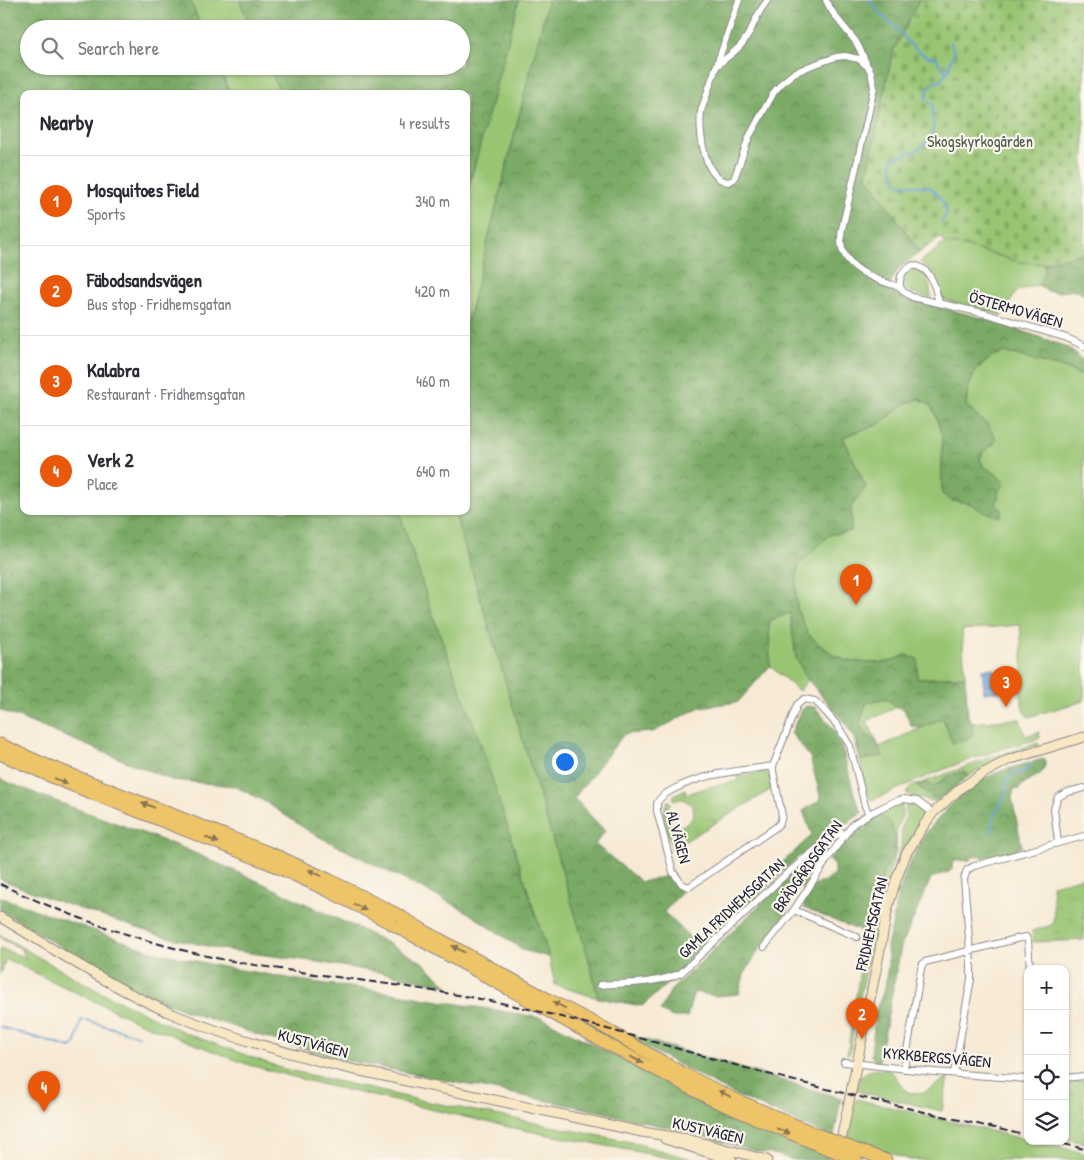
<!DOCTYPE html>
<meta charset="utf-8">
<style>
:root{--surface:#fff;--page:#f7f7f7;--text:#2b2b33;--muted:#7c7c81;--line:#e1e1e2;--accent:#ea580c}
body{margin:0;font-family:"Patrick Hand",sans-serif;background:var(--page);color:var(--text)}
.controls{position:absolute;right:15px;bottom:15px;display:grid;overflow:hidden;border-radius:10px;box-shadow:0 1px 4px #0004}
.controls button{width:45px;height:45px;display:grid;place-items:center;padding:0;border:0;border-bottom:1px solid var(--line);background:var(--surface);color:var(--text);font:25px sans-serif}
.you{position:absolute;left:564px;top:761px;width:18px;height:18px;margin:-12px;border:4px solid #fff;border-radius:50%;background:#1a73e8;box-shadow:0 0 0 8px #1a73e833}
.badge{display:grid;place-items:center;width:32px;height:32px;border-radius:50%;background:var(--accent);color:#fff;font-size:16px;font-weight:700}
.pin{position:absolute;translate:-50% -41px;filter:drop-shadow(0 1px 2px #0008)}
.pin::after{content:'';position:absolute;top:26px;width:18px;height:15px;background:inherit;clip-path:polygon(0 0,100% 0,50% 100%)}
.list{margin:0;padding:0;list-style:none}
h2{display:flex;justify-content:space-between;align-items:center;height:65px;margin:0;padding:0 20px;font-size:21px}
h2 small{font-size:16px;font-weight:400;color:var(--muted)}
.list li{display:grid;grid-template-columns:32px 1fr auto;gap:15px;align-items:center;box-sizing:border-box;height:90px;padding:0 20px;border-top:1px solid var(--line)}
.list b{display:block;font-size:19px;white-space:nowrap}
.list p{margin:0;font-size:16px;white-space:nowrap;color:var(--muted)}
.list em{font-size:16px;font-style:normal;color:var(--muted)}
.icon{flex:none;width:28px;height:28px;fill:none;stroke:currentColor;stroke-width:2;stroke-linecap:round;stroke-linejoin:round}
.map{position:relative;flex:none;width:1084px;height:1160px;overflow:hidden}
.search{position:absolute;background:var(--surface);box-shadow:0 1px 4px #0004;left:20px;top:20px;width:450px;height:55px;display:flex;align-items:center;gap:12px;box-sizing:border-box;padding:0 18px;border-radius:28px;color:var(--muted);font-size:19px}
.panel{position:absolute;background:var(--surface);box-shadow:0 1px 4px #0004;left:20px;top:90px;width:450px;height:425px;border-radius:10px}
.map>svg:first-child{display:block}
.green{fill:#99c573;stroke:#5e7457;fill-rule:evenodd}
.forest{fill:url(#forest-crowns);stroke:#4e6650}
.cemetery{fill:url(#cemetery-stones);stroke:#5e7457}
.park{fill:url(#park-tufts);stroke:#5e7457}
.water{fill:url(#water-rules);stroke:#436088}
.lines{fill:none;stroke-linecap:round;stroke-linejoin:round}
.stream{stroke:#649fd4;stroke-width:2}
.street-casing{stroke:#8c8688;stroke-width:8}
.secondary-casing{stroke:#8c8688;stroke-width:11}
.highway-casing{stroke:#8c8688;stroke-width:13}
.street{stroke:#fff;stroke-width:6}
.secondary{stroke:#f8e7c3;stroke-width:9}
.highway{stroke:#eec469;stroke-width:11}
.rail{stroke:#22223b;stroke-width:2;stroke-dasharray:8 4;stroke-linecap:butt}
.highway-bridge-casing{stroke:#8c8688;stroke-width:13;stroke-linecap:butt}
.highway-bridge{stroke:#eec469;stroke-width:11}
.oneway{fill:#887352}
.labels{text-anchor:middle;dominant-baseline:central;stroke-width:4.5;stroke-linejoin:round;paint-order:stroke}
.park-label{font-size:16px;fill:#4c5b4f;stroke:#fbf7ec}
.street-label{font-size:16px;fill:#22223b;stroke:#fbf7ec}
</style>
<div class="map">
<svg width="1084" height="1160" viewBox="0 0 1084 1160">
<defs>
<pattern id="forest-crowns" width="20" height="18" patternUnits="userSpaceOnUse" patternTransform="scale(1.25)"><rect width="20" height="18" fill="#7aaa65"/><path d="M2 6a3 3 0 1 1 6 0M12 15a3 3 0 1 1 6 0" fill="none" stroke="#648a54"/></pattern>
<pattern id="cemetery-stones" width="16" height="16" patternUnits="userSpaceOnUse" patternTransform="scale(1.25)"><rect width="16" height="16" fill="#99c573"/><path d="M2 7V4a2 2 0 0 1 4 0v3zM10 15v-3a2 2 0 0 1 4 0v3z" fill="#84a964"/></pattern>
<pattern id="park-tufts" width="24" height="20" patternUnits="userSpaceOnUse" patternTransform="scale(1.25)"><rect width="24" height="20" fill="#99c573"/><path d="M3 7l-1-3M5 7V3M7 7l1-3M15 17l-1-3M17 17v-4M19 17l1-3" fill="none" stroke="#84a964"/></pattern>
<pattern id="water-rules" width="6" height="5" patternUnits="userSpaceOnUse" patternTransform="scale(1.25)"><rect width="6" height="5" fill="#649fd4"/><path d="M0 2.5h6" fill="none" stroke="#5281ad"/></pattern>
</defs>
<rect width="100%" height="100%" fill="#fbf7ec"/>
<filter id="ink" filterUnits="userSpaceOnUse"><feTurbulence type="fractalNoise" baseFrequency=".02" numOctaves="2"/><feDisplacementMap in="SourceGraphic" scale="10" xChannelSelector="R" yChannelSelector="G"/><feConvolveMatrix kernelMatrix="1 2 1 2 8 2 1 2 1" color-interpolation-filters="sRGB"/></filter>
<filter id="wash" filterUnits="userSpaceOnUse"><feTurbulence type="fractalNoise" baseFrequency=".0096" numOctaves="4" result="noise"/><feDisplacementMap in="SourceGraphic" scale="20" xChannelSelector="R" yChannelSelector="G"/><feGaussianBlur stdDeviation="1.12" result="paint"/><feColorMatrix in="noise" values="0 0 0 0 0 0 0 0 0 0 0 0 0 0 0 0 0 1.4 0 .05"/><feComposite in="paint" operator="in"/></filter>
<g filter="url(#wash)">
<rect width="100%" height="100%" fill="#f7ead5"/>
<!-- green -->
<path class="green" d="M190 0H239L252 29H202Z
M519 0H548L466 328V197Z
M219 66H268L281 94H230Z
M945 243 969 247 1020 262 1043 263 1045 271 1038 285 1017 291 1002 315 951 302 943 299 930 270 920 262Z
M911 270C929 270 929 283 931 297L930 298C915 294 890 288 911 270Z
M1003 352C1030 358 1059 364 1084 377V701L1028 717 1023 710 1020 689 1024 688 1020 625 962 630 965 676 917 679 906 655 889 662 870 663 848 661 834 655 820 645 808 634 797 609 796 591 797 566 829 535 851 531V507L866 487 843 437 879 424 906 403 919 399 930 405 935 414 942 435V494L953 501 969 503 991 515 998 498 996 474 983 466 980 459 983 452 994 444 987 424 975 415 966 405C969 375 975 365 1003 352Z
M399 511H454L591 967 598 998 555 985 549 957 483 750 432 613Z
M790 612 796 658 808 680 799 691 770 666 769 621Z
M886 698 897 707 867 721 878 744 868 736 860 725 866 703Z
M943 718 967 740 972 735V723L1015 719H1020L1025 736 1039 732 1040 738C1025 743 1010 746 996 751 954 764 913 782 873 800L869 798 867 795 860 760 883 756 879 747Z
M1038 743 1040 745C1014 753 992 760 969 776 960 782 946 799 935 801 929 802 912 795 906 793L910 787 993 757ZM964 772 952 787 941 796 932 797 922 789 929 784 933 787C944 779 950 774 964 772Z
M900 803 902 805V816L897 827 896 854 888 875 881 903 857 1010 850 1052 848 1055 847 1054 865 938 860 931 872 923 880 903 882 876 887 865 870 824 868 830 864 832 858 831 867 820 873 816 882 813Z
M907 803C917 804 921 810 922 819L904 849 886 902 862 1014 861 1013 889 886 899 857 901 848 902 826 906 815V804Z
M0 935 98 991 188 1034 284 1069 415 1099 631 1142 695 1160H680L513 1128 320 1084 249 1065 138 1022 6 959 0 974V948L26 958 20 948 2 939Z
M871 1070C877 1070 885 1068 890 1071 896 1075 898 1082 902 1087 917 1103 934 1086 948 1077L942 1111 857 1091C859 1079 859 1075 871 1070Z
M856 1099 1028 1140V1141H1034L1084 1153V1160H910L861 1142 858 1160H843Z"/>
<!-- forest -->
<path class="forest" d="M0 0H190L202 29H29V66H219L230 94H24V511H399L432 613 483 750 549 957 525 951 464 910 310 832 264 801 234 786 172 780 0 710Z
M239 0H519L466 197V94H281L268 66H461V29H252Z
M548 0H919L893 52 867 176 920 252 898 269 888 288 906 301 932 305 994 321 1067 347 1084 361V377L1071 370 1023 357 1003 352 989 359 976 370 968 389 966 405 975 415 987 424 996 438 994 444 983 452 980 459 983 466 996 474 1005 484 998 492V498L996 504 1002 509 1000 517 982 511 969 503 953 501 942 494V435L935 414 930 405 920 399 906 403 879 424 843 437 866 487 851 507V531L829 535 798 566 796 591 797 609 808 634 820 645 834 655 848 661 870 663 889 662 906 655 918 659 917 679 965 676 968 716 972 723V735L967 740 952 743 943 718 921 728 911 726 904 709 897 707 886 698 866 703 860 725 868 736 878 744 883 756 860 760 855 740 845 723 808 680 796 658 790 613 769 621 770 666 738 702 700 707 653 732 624 734 574 798 605 831 595 844 641 882 671 875 681 893 664 912 698 945 712 933 718 923 812 835 803 811 821 799 810 757 791 733 800 712 806 706 815 707 834 730 844 754 854 794 862 813 797 858 674 978 642 1006 598 998 591 967 454 511H466V328Z
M1084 253V295L1076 290 1062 292 1047 291 1038 285 1045 271 1043 263Z
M1043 759 1046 761C1042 779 1037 774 1026 782 1023 784 1021 787 1019 789H1014L1012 798 1022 847C1011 851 997 856 985 857 980 857 977 856 972 857L970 860 955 861 952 864V869L949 872 931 878 901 947 879 1062 874 1060 871 1055 876 1010 885 988 888 964 887 945 892 927 896 901 906 871 916 851 925 834 944 812 958 798 985 778 1001 771Z
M964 772 966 773 967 775C961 780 941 799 934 798 928 796 923 789 917 786L927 782 933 787C944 779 950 774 964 772Z
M0 779 50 799 181 847 262 883 378 938 422 962 448 986 390 974 311 961 220 949 158 935 48 898 0 879Z
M882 815 891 823 896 841 893 855 882 876 880 903 872 923 860 931 804 908V900L813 886 819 882 825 881 834 875V866L829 860C837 849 842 838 855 832 859 830 863 832 867 830 871 822 874 818 882 815Z
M827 847 829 851 806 887 799 889H794L791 892 789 897 790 903 785 916 761 947 744 975 739 994 715 996 694 992 687 1017H673L660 1011 671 990 698 965 801 864Z
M0 897 151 951 218 966 305 981 386 992 542 1018 709 1104 819 1153 824 1134 733 1094 616 1031 841 1098 836 1126 828 1160H794L770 1153H762L691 1133 593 1110 344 1060 261 1036 180 1009 117 981 0 910Z"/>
<!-- cemetery -->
<path class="cemetery" d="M919 0H1084V253L1043 263 1020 262 969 247 945 243 940 237 920 252 867 176 893 52Z"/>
<!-- park -->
<path class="park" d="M764 771C771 773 771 782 772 789L672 849C668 833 659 816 668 800L671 803C667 807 665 812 667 818 674 841 713 812 682 799L674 800 673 798 674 795 685 789 687 794 708 787 738 781V776Z
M1084 877V940L1033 942 1032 931 1052 925 1054 917 1052 885Z
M1084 1081V1143L1065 1139V1082Z"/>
<!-- water -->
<path class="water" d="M994 668 995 688H998L999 692 984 693 982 669Z"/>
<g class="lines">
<!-- stream -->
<path class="stream" d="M870 0 879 13 897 29 908 42 919 52 929 57 937 58C938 64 943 68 946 73
M941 222 947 215C947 203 938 195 930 187L899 184 894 177 891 161 893 159C911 151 927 151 933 130 934 125 934 123 932 118L933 106 928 101 926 98 927 92 929 87 933 83 940 81 949 70 950 62 954 53 951 42
M990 833 994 815 1005 796 1007 781 1009 776 1012 774 1027 771 1030 766V764
M0 1027 71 1048 76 1043 81 1020H86L139 1036"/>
</g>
</g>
<g filter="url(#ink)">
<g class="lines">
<!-- street casing -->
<g class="street-casing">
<path id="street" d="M739 0 701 111C699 131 703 180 729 182L734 179 749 137 774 92 783 82 794 73 810 66 836 57 845 56 859 59 868 67 871 72 874 87 869 111 842 229C841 233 841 237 841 241 842 269 878 281 900 287
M826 0C832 16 846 28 856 42 860 49 863 56 866 63
M717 66C727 56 739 51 746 38 755 25 756 13 768 0
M939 303C935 287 932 268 913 265L904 271 901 276 900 281V287L904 292 912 297 987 314 1067 338 1084 346
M773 766V771L782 816 780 823 776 827 689 887 682 884 673 872 657 811C657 808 657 805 657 803 660 797 666 793 672 790 703 773 739 771 773 766L797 705 804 699 815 701 822 708 838 726 850 746 865 806 869 814
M1058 842 1054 809 1058 797 1068 792 1084 788
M794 910 857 937
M764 947 794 910 828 858 853 824 869 814 893 802 904 799 917 801 933 813
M600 985C627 983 656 984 681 973L784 876 815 850 841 832
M844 1062 934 1072 1028 1079
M904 1069 921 969 922 965 925 962 1020 938 1026 937 1028 941 1030 969
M954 1073 971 979V963L964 879 967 870 974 866 1084 836
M1065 1078 1084 1076"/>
</g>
<!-- secondary casing -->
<g class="secondary-casing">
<path id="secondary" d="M0 917C57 951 114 989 175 1015 229 1037 286 1053 342 1067L642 1132 687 1139 767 1160
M665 1139 732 1160
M837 1160 877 965 888 907 896 880 906 854 924 825 933 813 962 787 982 774 1008 760 1084 737"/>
</g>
<!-- highway casing -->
<g class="highway-casing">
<path id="highway" d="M0 744 40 762 278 856 330 880 397 914 427 932 548 999 603 1027 681 1072 733 1098 817 1134
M0 754 63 782 270 864 326 890 388 922 594 1037 712 1100 815 1144
M863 1152 886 1160"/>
</g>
<!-- street -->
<use href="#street" class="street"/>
<!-- secondary -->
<use href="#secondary" class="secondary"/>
<!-- highway -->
<use href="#highway" class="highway"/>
<!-- rail -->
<path class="rail" d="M0 884C69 917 142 942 216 958 251 965 286 970 322 975 381 983 441 991 501 1003 591 1022 679 1050 768 1074 854 1097 941 1115 1028 1136
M1052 1141 1084 1149"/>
<!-- highway-bridge casing -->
<g class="highway-bridge-casing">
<path id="highway-bridge" d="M817 1134 863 1152
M815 1144 856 1160"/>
</g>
<!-- highway-bridge -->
<use href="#highway-bridge" class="highway-bridge"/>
</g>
<!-- one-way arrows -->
<defs><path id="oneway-solid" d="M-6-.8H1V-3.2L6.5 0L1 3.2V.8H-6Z" transform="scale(1.25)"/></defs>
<g class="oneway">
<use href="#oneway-solid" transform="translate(61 781) rotate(23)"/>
<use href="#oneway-solid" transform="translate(148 805) rotate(-158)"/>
<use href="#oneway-solid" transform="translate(212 840) rotate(22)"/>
<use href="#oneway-solid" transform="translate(315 873) rotate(-155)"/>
<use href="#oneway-solid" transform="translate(360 907) rotate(27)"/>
<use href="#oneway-solid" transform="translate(458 949) rotate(-152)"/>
<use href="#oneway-solid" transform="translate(559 1005) rotate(-153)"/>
<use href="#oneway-solid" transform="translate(637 1060) rotate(28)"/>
<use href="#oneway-solid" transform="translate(725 1094) rotate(-153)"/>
<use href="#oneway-solid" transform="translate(783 1131) rotate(23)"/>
</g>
</g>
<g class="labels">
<!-- park labels -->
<g class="park-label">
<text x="980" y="141">Skogskyrkogården</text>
</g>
<!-- street labels -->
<g class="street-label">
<text transform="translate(1016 309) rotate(16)">ÖSTERMOVÄGEN</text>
<text transform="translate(679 837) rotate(75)">ALVÄGEN</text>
<text transform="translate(807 866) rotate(-55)">BRÄDGÅRDSGATAN</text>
<text transform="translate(731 908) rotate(-43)">GAMLA FRIDHEMSGATAN</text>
<text transform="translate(871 924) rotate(-77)">FRIDHEMSGATAN</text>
<text transform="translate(313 1043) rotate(15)">KUSTVÄGEN</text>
<text transform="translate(937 1057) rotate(5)">KYRKBERGSVÄGEN</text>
<text transform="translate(708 1130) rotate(13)">KUSTVÄGEN</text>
</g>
</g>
</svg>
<div class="controls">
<button>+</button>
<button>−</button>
<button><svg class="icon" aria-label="locate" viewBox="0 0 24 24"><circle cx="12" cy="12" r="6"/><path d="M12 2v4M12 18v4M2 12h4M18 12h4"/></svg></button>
<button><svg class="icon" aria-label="layers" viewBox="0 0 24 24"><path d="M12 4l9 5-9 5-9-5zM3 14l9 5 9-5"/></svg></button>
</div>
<div class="you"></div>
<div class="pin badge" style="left:856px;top:605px">1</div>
<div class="pin badge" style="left:862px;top:1039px">2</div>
<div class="pin badge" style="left:1006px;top:707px">3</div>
<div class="pin badge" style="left:44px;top:1112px">4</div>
<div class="search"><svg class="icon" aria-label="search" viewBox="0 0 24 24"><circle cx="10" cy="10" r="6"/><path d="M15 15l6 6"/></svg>Search here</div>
<section class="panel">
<h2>Nearby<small>4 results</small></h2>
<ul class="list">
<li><span class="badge">1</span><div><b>Mosquitoes Field</b><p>Sports</p></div><em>340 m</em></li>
<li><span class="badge">2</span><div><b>Fäbodsandsvägen</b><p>Bus stop · Fridhemsgatan</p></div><em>420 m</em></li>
<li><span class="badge">3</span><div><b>Kalabra</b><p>Restaurant · Fridhemsgatan</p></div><em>460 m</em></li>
<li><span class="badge">4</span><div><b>Verk 2</b><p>Place</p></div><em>640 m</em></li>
</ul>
</section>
</div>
